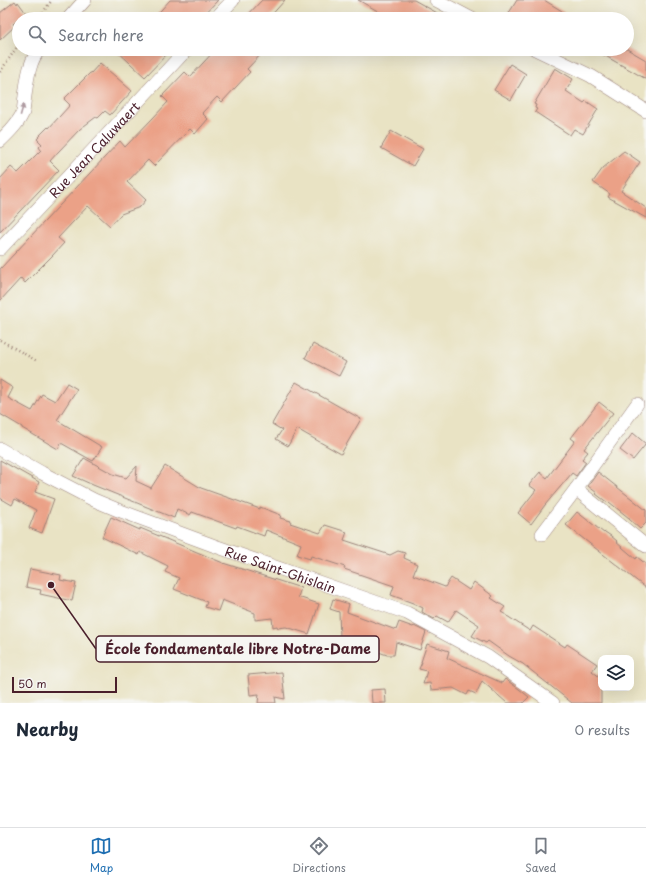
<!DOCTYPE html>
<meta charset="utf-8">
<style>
:root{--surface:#fff;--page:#f6f6f7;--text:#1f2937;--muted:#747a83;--line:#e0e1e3;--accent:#1f6fb2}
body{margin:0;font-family:"Playpen Sans",sans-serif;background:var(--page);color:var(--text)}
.controls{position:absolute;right:12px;bottom:12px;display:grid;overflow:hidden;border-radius:8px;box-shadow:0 4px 16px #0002}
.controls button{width:36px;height:36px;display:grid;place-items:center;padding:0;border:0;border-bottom:1px solid var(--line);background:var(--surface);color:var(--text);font:20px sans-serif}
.scale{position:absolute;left:12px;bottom:10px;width:105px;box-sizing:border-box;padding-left:4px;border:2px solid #4a1f2b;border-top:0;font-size:11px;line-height:14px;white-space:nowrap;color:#4a1f2b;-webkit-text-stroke:3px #f6f6f2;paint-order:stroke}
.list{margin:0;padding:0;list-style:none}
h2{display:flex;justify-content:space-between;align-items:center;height:52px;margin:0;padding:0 16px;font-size:17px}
h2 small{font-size:13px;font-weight:400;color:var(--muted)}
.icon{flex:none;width:22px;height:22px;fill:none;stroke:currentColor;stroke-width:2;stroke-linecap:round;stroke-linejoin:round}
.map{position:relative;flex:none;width:646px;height:703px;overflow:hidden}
.search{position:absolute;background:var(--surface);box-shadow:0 4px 16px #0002;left:12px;right:12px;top:12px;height:44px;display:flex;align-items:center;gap:10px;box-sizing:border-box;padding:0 14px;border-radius:22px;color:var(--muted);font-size:15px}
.sheet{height:124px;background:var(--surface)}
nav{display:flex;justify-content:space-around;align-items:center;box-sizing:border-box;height:56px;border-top:1px solid var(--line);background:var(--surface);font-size:11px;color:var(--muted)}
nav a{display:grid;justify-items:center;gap:2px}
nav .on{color:var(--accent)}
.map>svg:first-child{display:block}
.building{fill:#eba187}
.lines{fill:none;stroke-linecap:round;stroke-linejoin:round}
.minor-casing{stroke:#9a8178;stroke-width:14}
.path{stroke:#9a8178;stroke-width:2.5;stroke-dasharray:1 3;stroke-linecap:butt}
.minor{stroke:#fff;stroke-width:13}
.oneway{fill:#ae9aa0}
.labels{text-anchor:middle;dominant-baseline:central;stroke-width:3;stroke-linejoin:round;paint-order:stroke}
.street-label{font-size:13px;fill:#4a1f2b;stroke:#f6f6f2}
.leader{fill:none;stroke:#4a1f2b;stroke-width:1.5}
.callout-dot{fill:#4a1f2b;stroke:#f6f6f2;stroke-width:1.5}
.callout{fill:#f6f6f2;stroke:#4a1f2b;stroke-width:1.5}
.callout-label{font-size:14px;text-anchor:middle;font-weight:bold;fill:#4a1f2b}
</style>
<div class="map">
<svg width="646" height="703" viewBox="0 0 646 703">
<rect width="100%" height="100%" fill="#f6f6f2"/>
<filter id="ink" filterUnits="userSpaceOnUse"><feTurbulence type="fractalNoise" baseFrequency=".025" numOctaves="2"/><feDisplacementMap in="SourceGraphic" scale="8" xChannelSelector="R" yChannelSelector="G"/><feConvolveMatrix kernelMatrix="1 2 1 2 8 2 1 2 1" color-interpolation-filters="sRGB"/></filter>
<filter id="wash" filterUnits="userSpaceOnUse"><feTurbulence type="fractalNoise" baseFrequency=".012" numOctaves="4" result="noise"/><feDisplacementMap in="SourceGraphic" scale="16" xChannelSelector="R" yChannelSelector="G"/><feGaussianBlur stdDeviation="0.9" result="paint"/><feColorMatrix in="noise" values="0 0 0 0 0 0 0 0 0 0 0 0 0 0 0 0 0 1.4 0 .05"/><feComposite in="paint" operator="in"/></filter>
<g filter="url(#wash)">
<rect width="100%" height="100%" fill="#e9e3c4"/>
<g id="blocks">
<!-- building -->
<path class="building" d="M170 0H218L200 19H153Z
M262 0H285L268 19H244Z
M358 0H414L448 19H392Z
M517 0H544L575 19H519L509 13Z
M15 1 17 4 18 2 26 13 13 24 15 26 0 40V13Z
M115 49H161L167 54 145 77Z
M216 49H266L247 69 250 72 222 102 217 97 202 113 208 119 195 134 190 129 154 166 148 160 127 182 146 200 140 207 121 214 110 226 88 206 58 238 64 243 52 256 25 283 21 278 0 301V269L120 141 125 147 153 118 168 102 162 96 185 72 190 77Z
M593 49H627L646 60V79Z
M100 63 132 91 110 115 105 111 98 118 96 117 80 129 58 152 50 161 59 170 0 232V179L11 167 18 173 41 150 39 147 42 144 37 139 41 135H40L48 127 49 128 70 105 64 99 90 73H91Z
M510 64 526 74 511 100 494 90Z
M555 68 573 79 566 91 584 103 586 101 598 109 583 134 574 129 570 135 535 112 537 109 535 108 536 105 534 104Z
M391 131 423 149 413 166 381 148Z
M624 151 640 162 621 191 646 208V218L608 197 610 194 593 182 603 168Z
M313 344 346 362 339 376 305 358Z
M0 380 13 388 8 398 32 411 42 394 55 401 67 383 77 389 57 420 102 447 93 461 61 443 58 449 22 428V427L0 414Z
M296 382 361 419 341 454 297 429 288 446 276 439 282 430 272 424Z
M599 402 613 413 584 449 588 452 582 459 586 462 576 476 572 473 545 505 531 524 518 513 536 490 529 485 540 472 547 478 575 441 571 438Z
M633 433 646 444 633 460 620 450Z
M84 458 113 474 126 478 137 466 136 481 151 488 165 466 201 488 260 509V507L281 515 280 518 291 521 290 523 320 533 325 525 347 532 344 540 390 555 398 551 405 553 404 558 417 564 413 575 445 587 451 578 469 590 474 582 493 596 491 598 505 607 501 612 508 616H507L530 631 533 626 565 647 567 644 597 664 592 671 601 678V703H572L523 664 509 656 488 641 486 643 472 636 479 625 456 610 448 622 437 616 434 619 422 612 423 608 413 603 391 595 394 586 344 569 345 567 311 556 310 559 297 555 301 544 266 530 264 536 237 526 236 528 192 512 190 515 177 509 174 518 93 485 73 476Z
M0 460 39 482 35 492 54 499 42 533 29 528 36 510 15 499 12 505 0 498Z
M598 472 646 510V523L640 529 629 519V518L609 502 608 503 596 494 597 493 588 486Z
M577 512 604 533 605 532 611 536 617 541 616 542 636 559 637 557 646 564V588L566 525Z
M111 517 140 530V528L223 563 301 588 298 597 319 604 309 634 286 627 278 628 277 626 273 627 272 618 255 620V613L222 600 218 611 205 607 207 602 174 589 179 578 165 572 168 566 140 552 139 555 102 537Z
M30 569 61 575 60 580 76 583 72 601 40 594 41 590 26 587Z
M333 599 349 604 347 612 396 630 399 622 413 627 414 626 426 632 420 650 396 642 394 655H387L362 646 340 637 339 612 330 609Z
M427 644 449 651 447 658 502 683 505 679 519 689 529 697 523 703H507L482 681 476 694 469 691 467 695 453 688 431 690 430 683 423 684 427 671 419 669 422 662H421Z
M282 672 285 699 275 697 276 703H258L259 694 250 695 248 675Z
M385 689 386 703H372L371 690Z"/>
</g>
</g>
<g filter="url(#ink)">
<use href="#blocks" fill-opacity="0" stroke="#9a8178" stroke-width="1"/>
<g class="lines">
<!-- minor casing -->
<g class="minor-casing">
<g id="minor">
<path d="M436 0 472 19"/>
<path d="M68 19 85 0"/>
<path d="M215 19 233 0"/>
<path d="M535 49 591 76 646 111"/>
<path d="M0 141C8 133 19 123 23 112 24 107 24 101 25 96 27 81 29 60 40 49"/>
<path id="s1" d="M0 249 79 165 187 49"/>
<path id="s2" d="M0 449 42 473 94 500 118 510 215 546 407 613 488 657 553 703"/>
<path d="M576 489 646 546"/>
<path d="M542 534 576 489 637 404"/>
</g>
</g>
<!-- path -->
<path class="path" d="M38 19 52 0
M0 72 19 44
M0 340 37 361"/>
<!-- minor -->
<use href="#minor" class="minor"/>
</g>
<!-- one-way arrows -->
<defs><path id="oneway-solid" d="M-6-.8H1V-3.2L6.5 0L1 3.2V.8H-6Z"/></defs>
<use class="oneway" href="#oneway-solid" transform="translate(22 110) rotate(-74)"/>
</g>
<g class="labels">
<!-- street labels -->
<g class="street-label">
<text stroke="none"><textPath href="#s1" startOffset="137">Rue Jean Caluwaert</textPath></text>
<text stroke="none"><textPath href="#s2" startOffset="306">Rue Saint-Ghislain</textPath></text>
</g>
</g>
<!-- callouts -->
<path class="leader" d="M51 585L96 649"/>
<circle class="callout-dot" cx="51" cy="585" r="4"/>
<rect class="callout" x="96" y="636" width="283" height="26" rx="4"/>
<g class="callout-label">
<text x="238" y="654">École fondamentale libre Notre-Dame</text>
</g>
</svg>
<div class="controls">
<button><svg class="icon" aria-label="layers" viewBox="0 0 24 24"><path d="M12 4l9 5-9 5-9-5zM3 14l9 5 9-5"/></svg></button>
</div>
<div class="scale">50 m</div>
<div class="search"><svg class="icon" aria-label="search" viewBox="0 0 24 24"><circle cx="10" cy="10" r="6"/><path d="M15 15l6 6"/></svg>Search here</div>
</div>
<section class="sheet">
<h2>Nearby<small>0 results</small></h2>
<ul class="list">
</ul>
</section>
<nav>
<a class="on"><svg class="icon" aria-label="map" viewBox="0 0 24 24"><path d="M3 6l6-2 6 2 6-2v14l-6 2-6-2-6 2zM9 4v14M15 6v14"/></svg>Map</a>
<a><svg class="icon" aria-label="directions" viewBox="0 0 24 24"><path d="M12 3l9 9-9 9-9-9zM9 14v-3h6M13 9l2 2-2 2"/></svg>Directions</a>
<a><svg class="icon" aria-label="saved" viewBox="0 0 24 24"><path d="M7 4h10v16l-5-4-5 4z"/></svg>Saved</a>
</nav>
